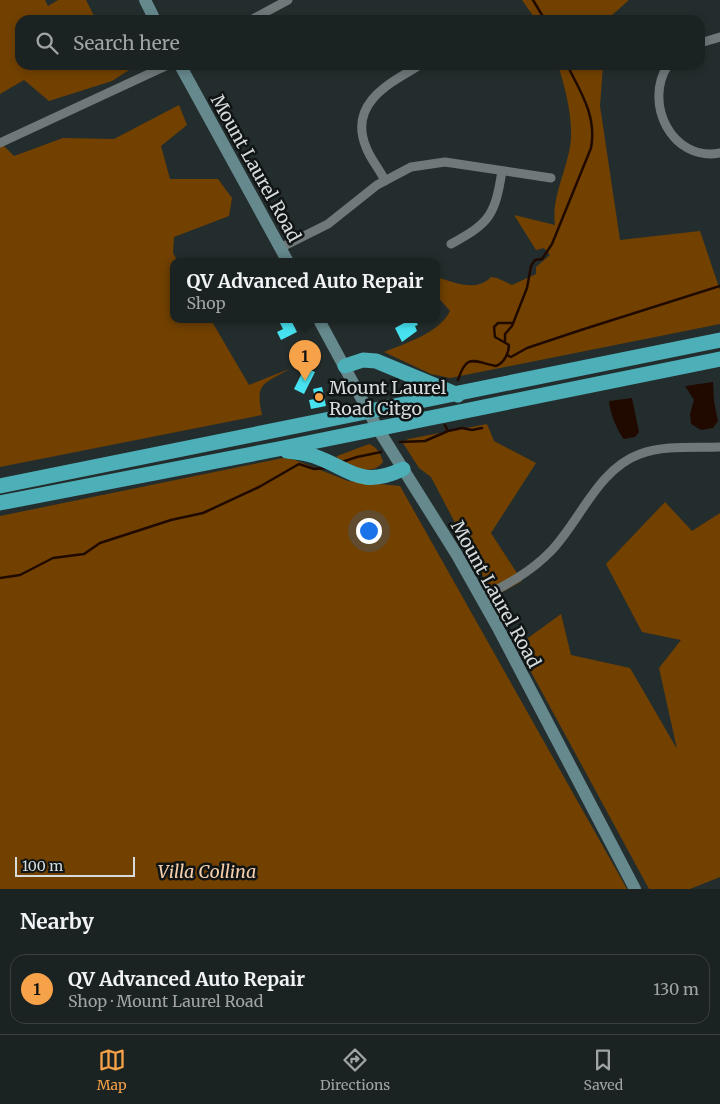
<!DOCTYPE html>
<meta charset="utf-8">
<style>
:root{--surface:#1b2222;--page:#282f2f;--text:#f1f3f6;--muted:#a0a4a5;--line:#393f40;--accent:#f6a248}
body{margin:0;font-family:Merriweather,serif;background:var(--page);color:var(--text)}
.scale{position:absolute;left:15px;bottom:12px;width:120px;box-sizing:border-box;padding-left:5px;border:2px solid #d6dbdc;border-top:0;font-size:14px;line-height:18px;white-space:nowrap;color:#d6dbdc;-webkit-text-stroke:4px #101414;paint-order:stroke}
.you{position:absolute;left:368px;top:530px;width:18px;height:18px;margin:-12px;border:4px solid #fff;border-radius:50%;background:#1a73e8;box-shadow:0 0 0 8px #1a73e833}
.badge{display:grid;place-items:center;width:32px;height:32px;border-radius:50%;background:var(--accent);color:#111;font-size:16px;font-weight:700}
.pin{position:absolute;translate:-50% -41px;filter:drop-shadow(0 1px 2px #0008)}
.pin::after{content:'';position:absolute;top:26px;width:18px;height:15px;background:inherit;clip-path:polygon(0 0,100% 0,50% 100%)}
.popup{position:absolute;left:170px;top:258px;width:270px;height:65px;box-sizing:border-box;display:grid;place-content:center;border-radius:10px;background:var(--surface);filter:drop-shadow(0 1px 4px #0005);font-size:16px;white-space:nowrap;color:var(--muted)}
.popup b{font-size:19px;color:var(--text)}
.popup::after{content:'';position:absolute;left:50%;top:100%;margin-left:-10px;border:10px solid transparent;border-top-color:var(--surface)}
.list{margin:0;padding:0;list-style:none}
h2{display:flex;justify-content:space-between;align-items:center;height:65px;margin:0;padding:0 20px;font-size:21px}
h2 small{font-size:16px;font-weight:400;color:var(--muted)}
.list li{display:grid;grid-template-columns:32px 1fr auto;gap:15px;align-items:center;box-sizing:border-box;height:70px;margin:0 10px 10px;padding:0 10px;border:1px solid var(--line);border-radius:15px}
.list b{display:block;font-size:19px;white-space:nowrap}
.list p{margin:0;font-size:16px;white-space:nowrap;color:var(--muted)}
.list em{font-size:16px;font-style:normal;color:var(--muted)}
.icon{flex:none;width:28px;height:28px;fill:none;stroke:currentColor;stroke-width:2;stroke-linecap:round;stroke-linejoin:round}
.map{position:relative;flex:none;width:720px;height:889px;overflow:hidden}
.search{position:absolute;background:var(--surface);box-shadow:0 2px 8px #0003;left:15px;right:15px;top:15px;height:55px;display:flex;align-items:center;gap:12px;box-sizing:border-box;padding:0 18px;border-radius:15px;color:var(--muted);font-size:19px}
.sheet{height:145px;background:var(--surface)}
nav{display:flex;justify-content:space-around;align-items:center;box-sizing:border-box;height:70px;border-top:1px solid var(--line);background:var(--surface);font-size:14px;color:var(--muted)}
nav a{display:grid;justify-items:center;gap:2px}
nav .on{color:var(--accent)}
.map>svg:first-child{display:block}
.green{fill:#724100}
.water{fill:#200a00}
.lines{fill:none;stroke-linecap:round;stroke-linejoin:round}
.stream{stroke:#200a00;stroke-width:2.5}
.building{fill:#47e3f1}
.street{stroke:#6f797a;stroke-width:9}
.secondary{stroke:#65898d;stroke-width:12}
.highway{stroke:#4dafb8;stroke-width:15}
.poi-dot{fill:#f6a248;stroke:#101414;stroke-width:2}
.labels{text-anchor:middle;dominant-baseline:central;stroke-width:5;stroke-linejoin:round;paint-order:stroke}
.street-label{font-size:18px;fill:#d6dbdc;stroke:#101414}
.poi-label{font-size:18px;fill:#d6dbdc;stroke:#101414;text-anchor:start}
.park-label{font-size:18px;font-style:italic;fill:#f6d0ad;stroke:#101414}
</style>
<div class="map">
<svg width="720" height="889" viewBox="0 0 720 889">
<rect width="100%" height="100%" fill="#242d2d"/>
<!-- green -->
<path class="green" d="M0 0H45L48 6 58 0H86L96 20H20V65H137L112 81 49 101 24 80 0 94Z
M522 0H629L611 16V20H536Z
M558 65H603L600 106 620 240 700 231 720 290V324L450 378 431 374 384 352C406 343 439 333 450 311L436 295V277C454 282 476 293 491 277L497 278 512 285 536 274V267L550 255 544 248 536 250 514 215 555 225C551 195 569 168 571 138 572 114 565 87 558 65Z
M179 105 187 125 161 146 170 179H218L232 198 229 216 174 237 173 253 178 262H174V320H211L249 385 289 369C263 385 255 382 262 415L0 467V142L14 156 63 138 114 139Z
M487 424 494 441 536 463 491 533 522 581 494 597 431 477 419 468 403 443 408 439Z
M369 444C377 447 381 454 383 462 370 478 352 465 337 458V456Z
M283 458 295 460 348 481 400 486 627 889H0V516Z
M665 502 692 531 720 513V877L690 889H649L517 646 561 614 571 655 630 668 677 749 659 668 681 640 642 632 606 564Z"/>
<!-- water -->
<path class="water" d="M713 382 714 401 718 421 713 428 701 430 691 424 690 414 694 400 685 386Z
M632 398 639 432 635 437 624 439C618 433 609 410 609 401Z"/>
<g class="lines">
<!-- stream -->
<path class="stream" d="M533 0 545 20
M505 341V334L512 326 527 288 531 266 535 260 542 259 552 244 591 148C597 117 581 92 567 65
M507 355 511 357 527 348 581 330 720 286
M458 380C467 352 474 362 496 366 504 363 509 353 509 345L495 337 494 327 498 323H513
M445 425 448 431
M400 442 425 441 448 431 462 428 472 430 482 428
M342 462 357 457 381 452
M0 578 20 575 53 558 84 554 100 543 171 520 203 513 259 487 299 464 314 469 327 468"/>
</g>
<!-- building -->
<path class="building" d="M281 320H291L297 332 281 340 277 332 283 329 279 321Z
M404 320H415L418 325 415 326 417 331 402 342 395 328 404 323Z
M305 367 315 372 304 394 294 389Z
M322 387 326 406 311 409 309 400 315 399 313 389Z"/>
<g class="lines">
<!-- street -->
<path class="street" d="M251 20 288 0
M700 43 720 37
M668 65C643 103 672 162 720 153
M0 143 168 65
M385 181C380 169 370 159 366 147 348 103 390 83 420 65
M451 244C490 223 495 215 502 171
M280 248 328 224 377 185 411 167 445 162 551 178
M481 598C506 585 531 572 551 551 580 521 598 469 640 454 665 445 694 448 720 447"/>
<!-- secondary -->
<path class="secondary" d="M145 0 155 20
M180 65 288 262
M319 320 378 429 457 555 497 626 635 889"/>
<!-- highway -->
<path class="highway" d="M345 366 363 360 376 361 458 395
M287 451C296 452 305 453 314 456 351 469 360 489 403 469
M0 486 720 340
M0 503 278 449 720 359"/>
</g>
<!-- markers -->
<circle class="poi-dot" cx="319" cy="397" r="5"/>
<g class="labels">
<!-- street labels -->
<g class="street-label">
<text transform="translate(256 168) rotate(61)">Mount Laurel Road</text>
<text transform="translate(496 594) rotate(61)">Mount Laurel Road</text>
</g>
<!-- poi labels -->
<g class="poi-label">
<text x="329" y="387">Mount Laurel<tspan x="329" dy="21">Road Citgo</tspan></text>
</g>
<!-- park labels -->
<g class="park-label">
<text x="207" y="871">Villa Collina</text>
</g>
</g>
</svg>
<div class="scale">100 m</div>
<div class="you"></div>
<div class="pin badge" style="left:305px;top:381px">1</div>
<div class="popup"><b>QV Advanced Auto Repair</b>Shop</div>
<div class="search"><svg class="icon" aria-label="search" viewBox="0 0 24 24"><circle cx="10" cy="10" r="6"/><path d="M15 15l6 6"/></svg>Search here</div>
</div>
<section class="sheet">
<h2>Nearby<small></small></h2>
<ul class="list">
<li><span class="badge">1</span><div><b>QV Advanced Auto Repair</b><p>Shop · Mount Laurel Road</p></div><em>130 m</em></li>
</ul>
</section>
<nav>
<a class="on"><svg class="icon" aria-label="map" viewBox="0 0 24 24"><path d="M3 6l6-2 6 2 6-2v14l-6 2-6-2-6 2zM9 4v14M15 6v14"/></svg>Map</a>
<a><svg class="icon" aria-label="directions" viewBox="0 0 24 24"><path d="M12 3l9 9-9 9-9-9zM9 14v-3h6M13 9l2 2-2 2"/></svg>Directions</a>
<a><svg class="icon" aria-label="saved" viewBox="0 0 24 24"><path d="M7 4h10v16l-5-4-5 4z"/></svg>Saved</a>
</nav>
